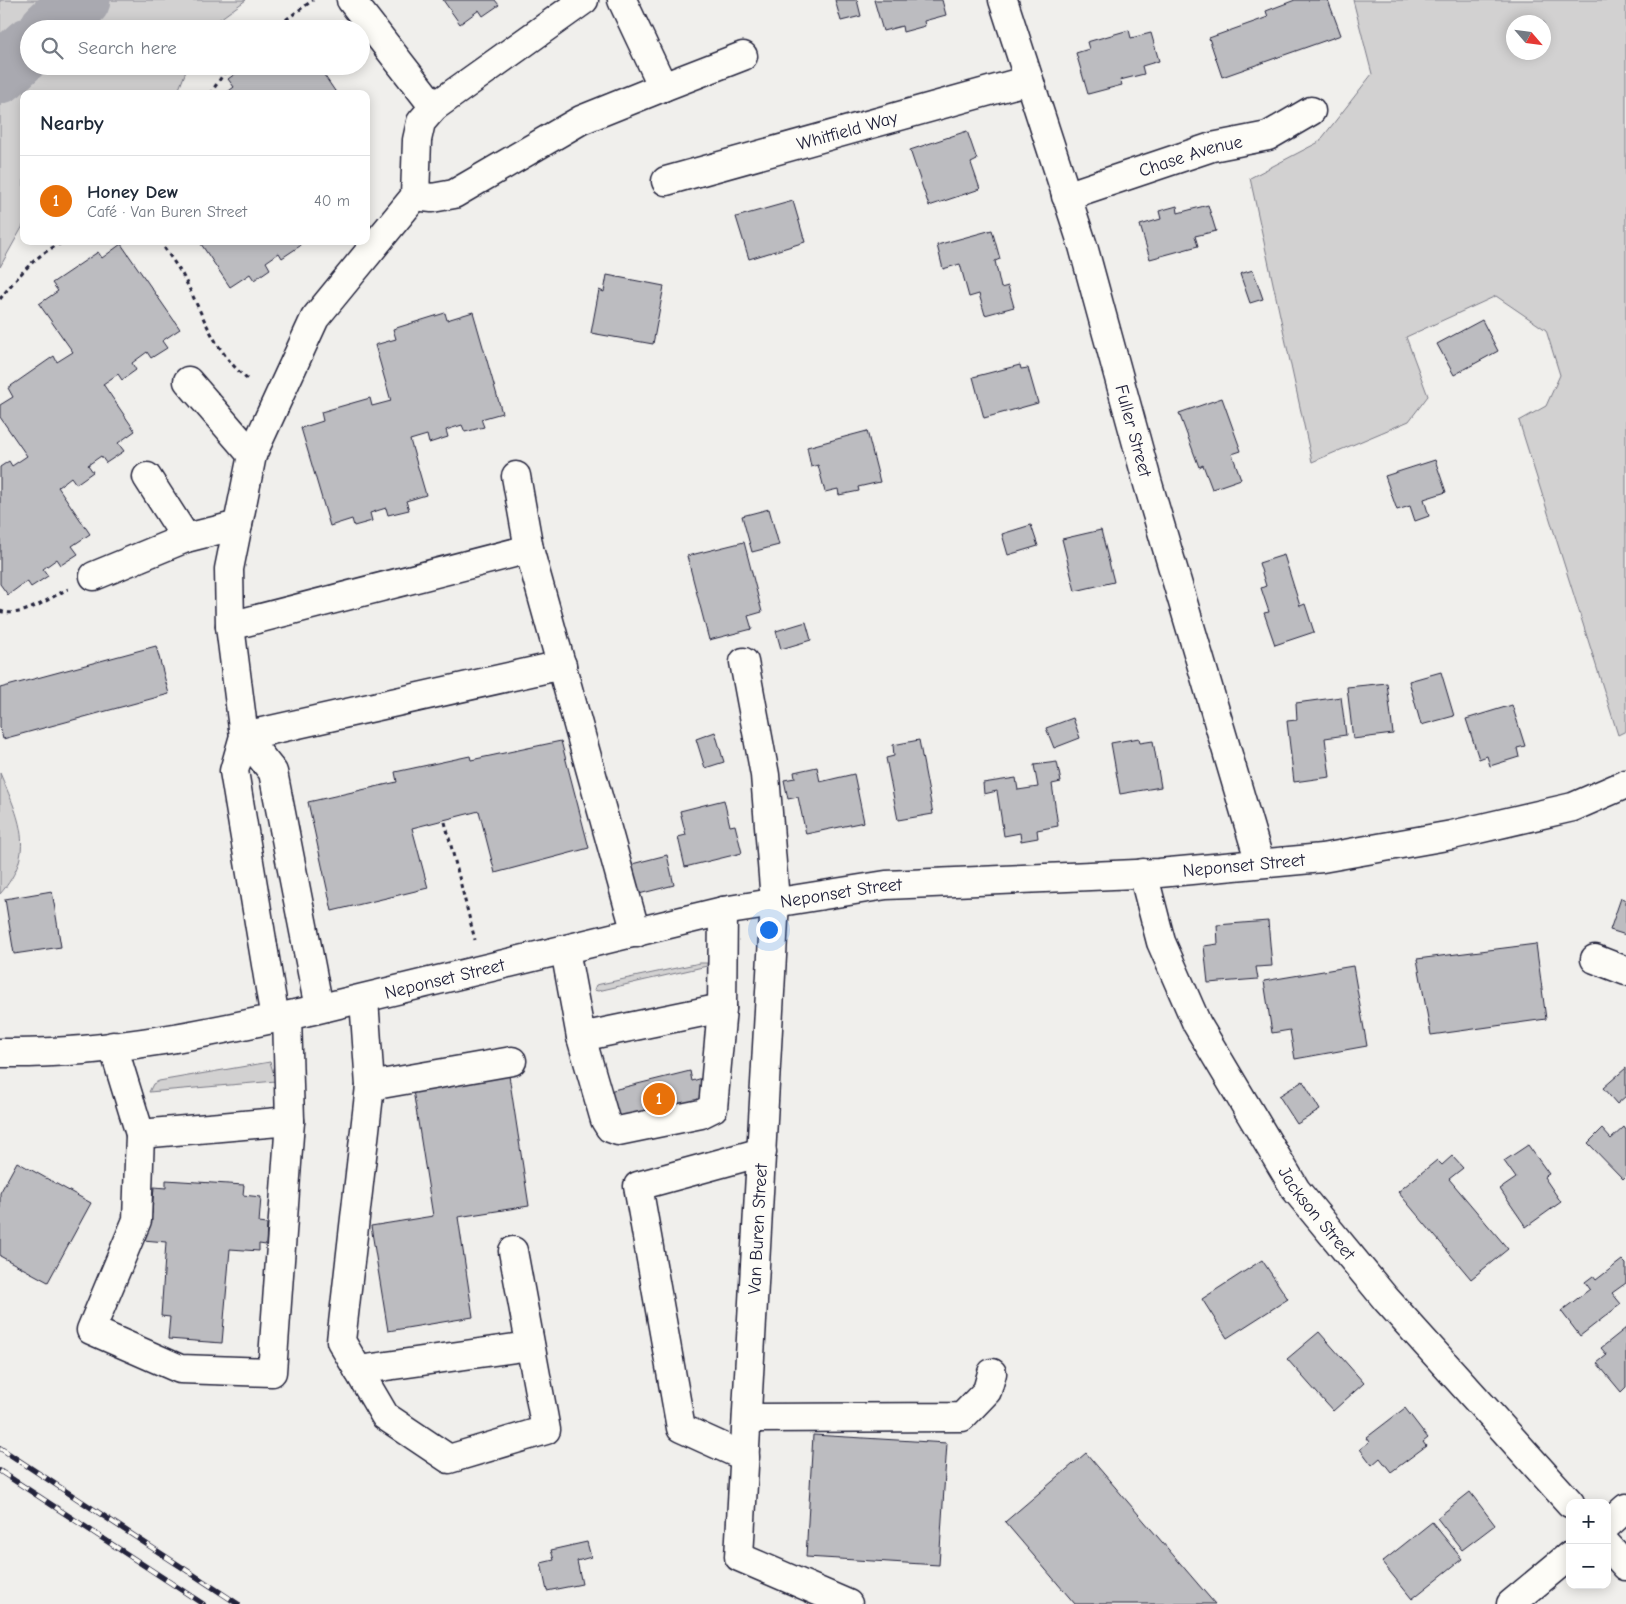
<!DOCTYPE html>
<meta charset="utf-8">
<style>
:root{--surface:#fff;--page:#f6f6f7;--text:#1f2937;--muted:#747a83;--line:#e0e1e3;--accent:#1f6fb2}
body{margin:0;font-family:"Comic Neue",sans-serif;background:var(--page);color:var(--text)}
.controls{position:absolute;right:15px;bottom:15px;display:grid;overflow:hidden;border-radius:10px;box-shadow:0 2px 12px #0003}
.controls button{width:45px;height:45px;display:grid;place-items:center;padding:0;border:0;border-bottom:1px solid var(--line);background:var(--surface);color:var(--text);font:25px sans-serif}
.compass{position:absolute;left:1506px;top:15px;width:45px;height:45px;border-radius:50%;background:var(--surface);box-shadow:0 2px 12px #0003;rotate:118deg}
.you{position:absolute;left:768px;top:929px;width:18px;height:18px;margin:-12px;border:4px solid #fff;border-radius:50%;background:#1a73e8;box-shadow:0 0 0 8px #1a73e833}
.badge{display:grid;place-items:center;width:32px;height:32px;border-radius:50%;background:var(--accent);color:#fff;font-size:16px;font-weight:700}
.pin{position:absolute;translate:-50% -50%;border:2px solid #fff;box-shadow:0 1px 5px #0006}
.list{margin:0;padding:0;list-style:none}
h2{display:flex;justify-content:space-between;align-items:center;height:65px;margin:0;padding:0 20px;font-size:21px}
h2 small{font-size:16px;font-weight:400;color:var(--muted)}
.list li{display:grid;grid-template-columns:32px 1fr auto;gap:15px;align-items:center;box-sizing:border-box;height:90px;padding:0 20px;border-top:1px solid var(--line)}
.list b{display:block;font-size:19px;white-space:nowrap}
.list p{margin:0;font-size:16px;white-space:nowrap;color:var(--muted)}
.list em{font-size:16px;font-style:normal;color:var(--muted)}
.icon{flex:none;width:28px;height:28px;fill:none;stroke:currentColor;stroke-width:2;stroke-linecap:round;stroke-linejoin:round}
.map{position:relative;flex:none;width:1626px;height:1604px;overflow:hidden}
.search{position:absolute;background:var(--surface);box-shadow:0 2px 12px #0003;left:20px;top:20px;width:350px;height:55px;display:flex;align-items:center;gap:12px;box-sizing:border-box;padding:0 18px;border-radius:28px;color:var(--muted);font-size:19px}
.panel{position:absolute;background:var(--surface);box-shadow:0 2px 12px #0003;left:20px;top:90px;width:350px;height:155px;border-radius:10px}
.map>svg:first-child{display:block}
.green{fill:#d2d1d1;stroke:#7a7a86;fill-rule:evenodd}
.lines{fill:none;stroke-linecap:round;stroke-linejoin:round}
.river{stroke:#a9a9b0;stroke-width:59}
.building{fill:#bcbcc0;stroke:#22223b}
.minor-casing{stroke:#22223b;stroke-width:31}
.major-casing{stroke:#22223b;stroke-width:31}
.path{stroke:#22223b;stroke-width:3;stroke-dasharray:4 4;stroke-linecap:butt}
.minor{stroke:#fdfcf7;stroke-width:28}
.major{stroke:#fdfcf7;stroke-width:28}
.rail-casing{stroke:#22223b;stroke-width:5.5}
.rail{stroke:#fdfcf7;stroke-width:4;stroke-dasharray:11;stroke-linecap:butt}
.labels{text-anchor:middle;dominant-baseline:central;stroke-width:4;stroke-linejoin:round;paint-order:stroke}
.street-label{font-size:18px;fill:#22223b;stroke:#fdfcf7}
</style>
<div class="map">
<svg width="1626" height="1604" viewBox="0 0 1626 1604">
<rect width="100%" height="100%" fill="#f0efec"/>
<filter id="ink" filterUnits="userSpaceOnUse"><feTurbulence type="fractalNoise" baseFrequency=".02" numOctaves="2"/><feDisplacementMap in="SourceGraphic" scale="10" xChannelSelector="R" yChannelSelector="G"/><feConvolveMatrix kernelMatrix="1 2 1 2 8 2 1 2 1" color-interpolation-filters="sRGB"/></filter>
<g filter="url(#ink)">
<!-- green -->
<path class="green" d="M0 0H246L206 29H29V66H188L177 94H24V224L0 267Z
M1353 0H1626V731L1618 735 1519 421 1546 406 1560 375 1546 330 1496 296 1406 337 1428 396 1409 421 1312 462 1250 178 1319 142 1372 74ZM1544 22V52H1514V22Z
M0 773C19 818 37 852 0 894Z
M700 963H707V966L598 991 594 990 596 985Z
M270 1062 276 1081 149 1092 153 1084 159 1081Z"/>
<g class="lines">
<!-- river -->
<path class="river" d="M49 29 81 0
M0 74 29 47"/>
</g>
<!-- building -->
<path class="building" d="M443 0H495L499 5 483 16 479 10 460 24Z
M835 0H857L861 16 841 21Z
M874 0H942L946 15 924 21 925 26 903 32 902 26 883 31Z
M1295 0H1328L1341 35 1222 77 1209 38 1268 17 1266 11Z
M1129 30 1131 38 1151 33 1159 61 1142 66 1144 74 1120 80 1122 85 1088 94 1076 53 1089 49 1087 42Z
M246 66H318L337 94H225L234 87 228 79Z
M967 131 977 160 971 163 980 189 929 206 910 150Z
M793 201 805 242 749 259 736 217Z
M1208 205 1216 231 1195 236 1198 246 1150 259 1140 225 1161 219 1159 211 1177 206 1178 213Z
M992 230 1000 259 995 261 1001 288 1008 286 1014 307 985 315 979 294 969 297 960 264 943 269 937 245Z
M199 241H297L300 246 282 258 279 253 266 262 270 269 254 280 250 274 230 287Z
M121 244 180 329 162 341 167 348 151 358 147 352 132 363 136 370 122 380 118 374 103 384 135 431 118 443 124 451 106 463 101 456 88 465 93 472 76 484 71 477 58 487 90 534 72 546 78 554 61 565 57 559 43 569 48 576 31 587 27 581 8 595 0 584V467L9 461 12 466 27 456 0 417V405L13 397 8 388 54 356 57 362 73 352 39 304 58 291 52 283 98 252 102 258Z
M1253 270 1263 299 1250 303 1240 274Z
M607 275 664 286 653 344 591 333 599 290 604 292Z
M473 312 502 413 481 419 484 427 465 432 462 425 446 430 448 437 429 443 427 435 410 440 426 495 406 501 409 510 388 515 386 508 370 513 372 521 354 526 352 519 330 526 301 428 323 421 321 412 370 398 372 406 391 401 375 345 396 339 393 329 445 313 447 320Z
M1482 320 1498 351 1454 375 1437 344Z
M1020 365 1021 369 1028 368 1038 403 984 418 973 377Z
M1222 398 1241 451 1232 454 1241 479 1212 489 1203 465 1199 467 1179 413Z
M867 431 880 482 858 487 859 491 839 495 838 489 825 492 818 465 811 467 807 447Z
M1435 460 1446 492 1424 499 1429 516 1415 521 1410 506 1397 510 1385 476Z
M769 509 779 545 752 552 742 516Z
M1031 525 1038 546 1008 555 1002 534Z
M1101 530 1114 582 1075 591 1062 539Z
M744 542 762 612 748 616 752 629 709 640 687 556Z
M1284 555 1300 606 1305 604 1314 632 1275 645 1264 613 1269 612 1261 588 1266 586 1259 563Z
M806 622 811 640 781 649 776 631Z
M156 646 169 694 3 739 0 727V688Z
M1441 672 1454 716 1421 725 1409 681Z
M1387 683 1393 734 1353 739 1347 687Z
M1341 697 1346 735 1325 738 1330 777 1294 782 1287 721 1297 720 1296 703Z
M1512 705 1525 746 1517 748 1519 757 1490 766 1487 756 1479 759 1466 719Z
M1073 718 1080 738 1054 748 1046 728Z
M715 732 724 762 705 768 696 739Z
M1139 738 1140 743 1153 741 1161 787 1120 794 1111 743Z
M919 740 933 814 898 820 886 758 894 756 893 745Z
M561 741 589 848 495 873 479 811 412 828 428 888 332 911 308 802 397 782 395 772 470 756 471 760Z
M1057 762 1061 782 1052 784 1058 826 1037 830 1038 838 1021 841 1020 833 1004 836 997 791 984 794 983 783 1016 778 1018 790 1038 787 1034 765Z
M817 767 820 782 854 774 864 822 806 834 798 797 788 799 784 780 795 778 794 772Z
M724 800 730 826 735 825 742 853 685 867 678 837 686 835 680 811Z
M667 855 674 885 635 895 628 865Z
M52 891 61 947 14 954 5 899Z
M1621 898 1626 900V935L1610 930Z
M1268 921 1272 966 1256 967 1258 979 1208 983 1204 946 1218 944 1217 925Z
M1536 944 1546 1019 1431 1035 1417 959Z
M1353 966 1367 1046 1295 1059 1290 1030 1272 1033 1264 981Z
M1626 1068V1096L1617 1104 1603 1088Z
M508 1069 529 1206 458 1217 473 1317 388 1331 371 1226 433 1216 412 1084Z
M690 1071 692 1081 710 1076 707 1107 617 1126 609 1091Z
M1303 1081 1320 1110 1297 1124 1279 1096Z
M1624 1127 1626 1130V1176L1623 1179 1588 1143 1602 1129 1611 1139Z
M1528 1145 1549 1174 1544 1177 1561 1202 1526 1227 1500 1189 1516 1178 1504 1161Z
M1452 1156 1463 1168 1449 1179 1508 1249 1471 1279 1398 1192 1437 1160 1442 1165Z
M17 1162 91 1203 48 1282 0 1256V1193Z
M166 1180 244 1185 243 1195 261 1197 259 1223 267 1224 266 1245 259 1244V1251L230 1249 222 1343 168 1339 170 1317 161 1316 166 1242 143 1240 145 1213 152 1214 154 1187 166 1188Z
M1262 1260 1288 1299 1227 1338 1202 1299Z
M1622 1260 1626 1264V1283L1612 1293 1621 1304 1580 1336 1561 1311 1590 1289 1585 1282 1593 1276 1596 1280Z
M1626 1328V1387L1621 1392 1597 1363 1607 1355 1601 1348Z
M1319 1332 1364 1383 1333 1411 1287 1359Z
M1405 1408 1428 1438 1423 1442 1426 1446 1391 1472 1380 1458 1372 1465 1360 1449 1369 1442 1366 1438Z
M813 1435 947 1443 939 1565 806 1557Z
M1086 1453 1215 1604H1075L1005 1522Z
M1470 1492 1495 1525 1462 1550 1437 1518Z
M1432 1522 1462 1559 1412 1599 1382 1562Z
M587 1542 591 1557 577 1561 582 1584 547 1591 541 1563 554 1560 551 1550Z"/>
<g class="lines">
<!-- minor casing -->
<g class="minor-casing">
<g id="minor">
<path d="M351 0 434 107"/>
<path id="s1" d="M1003 0 1083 246 1148 484 1260 863"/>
<path d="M663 87 743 56"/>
<path id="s2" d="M666 181 1029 80"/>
<path d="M415 196 432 198 454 194 581 120 663 87 622 0"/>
<path id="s3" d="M1066 196 1212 147 1268 136 1311 111"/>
<path d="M188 381 252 455"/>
<path d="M516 476 529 549"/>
<path d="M147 477 186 538"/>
<path d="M94 576 186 538 238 525"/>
<path d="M230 626 529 549 636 933"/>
<path d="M744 662 765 775 775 901 739 1557 848 1604"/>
<path d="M244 736 562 665"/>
<path d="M244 736 273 772 319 1008"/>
<path id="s4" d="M1143 873 1161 942 1197 1024 1296 1190 1385 1298 1570 1503"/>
<path d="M565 950 581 1037 605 1120 610 1128 618 1131 701 1114 713 1108 722 1008 723 911"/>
<path d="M1595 959 1626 971"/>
<path d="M364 999 370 1086 341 1341 385 1416 449 1459 546 1430 513 1251"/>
<path d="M275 1019 234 771 244 736 230 626 229 569 252 455 315 318 415 196 417 140 421 122 434 107 584 0"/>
<path d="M581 1037 722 1008"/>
<path d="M113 1046 140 1134 137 1220 91 1330 180 1369 272 1372 290 1121 287 1016"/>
<path d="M370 1086 512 1061"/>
<path d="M140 1134 290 1121"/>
<path d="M358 1370 530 1346"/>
<path d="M747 1418 962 1417 987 1391 992 1373"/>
<path d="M745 1457 681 1428 638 1186 762 1152"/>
<path d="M1607 1525 1626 1508"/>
<path d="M1607 1545 1626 1566"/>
<path d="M1511 1604 1570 1555"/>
</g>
</g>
<!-- major casing -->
<g class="major-casing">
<g id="major">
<path id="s5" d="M0 1053C107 1055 214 1032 318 1009 453 977 588 944 723 911L886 885 1159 873 1322 858 1452 835 1573 807 1626 784"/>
</g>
</g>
<!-- path -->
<path class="path" d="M273 29 313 0
M210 94 229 66
M160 241C167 252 175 263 182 274 203 314 212 348 247 379
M0 299C17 277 40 249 68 241
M0 611C22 619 49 598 68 589
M445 822 475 940"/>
<!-- minor -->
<use href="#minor" class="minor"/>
<!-- major -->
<use href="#major" class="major"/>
<!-- rail casing -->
<g class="rail-casing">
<path id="rail" d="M0 1448 238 1604
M0 1471 203 1604"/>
</g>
<!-- rail -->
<use href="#rail" class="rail"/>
</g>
</g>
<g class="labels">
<!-- street labels -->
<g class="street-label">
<text stroke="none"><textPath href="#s2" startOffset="188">Whitfield Way</textPath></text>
<text stroke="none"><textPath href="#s3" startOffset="131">Chase Avenue</textPath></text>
<text stroke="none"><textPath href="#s1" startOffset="450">Fuller Street</textPath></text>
<text stroke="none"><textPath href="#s5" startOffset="1262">Neponset Street</textPath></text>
<text stroke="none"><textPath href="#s5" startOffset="858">Neponset Street</textPath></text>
<text stroke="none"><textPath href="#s5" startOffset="452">Neponset Street</textPath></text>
<text stroke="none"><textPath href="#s4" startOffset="385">Jackson Street</textPath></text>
<text transform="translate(758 1229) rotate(-87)">Van Buren Street</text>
</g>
</g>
</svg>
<div class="controls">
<button>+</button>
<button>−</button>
</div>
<svg class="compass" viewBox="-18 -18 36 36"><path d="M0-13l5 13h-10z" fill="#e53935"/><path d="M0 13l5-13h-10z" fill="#747a83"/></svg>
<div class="you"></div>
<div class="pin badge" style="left:659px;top:1099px;background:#e8710a">1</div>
<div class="search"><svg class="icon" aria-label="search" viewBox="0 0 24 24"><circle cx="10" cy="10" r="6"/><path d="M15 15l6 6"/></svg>Search here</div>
<section class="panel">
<h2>Nearby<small></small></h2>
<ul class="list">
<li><span class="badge" style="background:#e8710a">1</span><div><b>Honey Dew</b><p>Café · Van Buren Street</p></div><em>40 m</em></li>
</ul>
</section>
</div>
